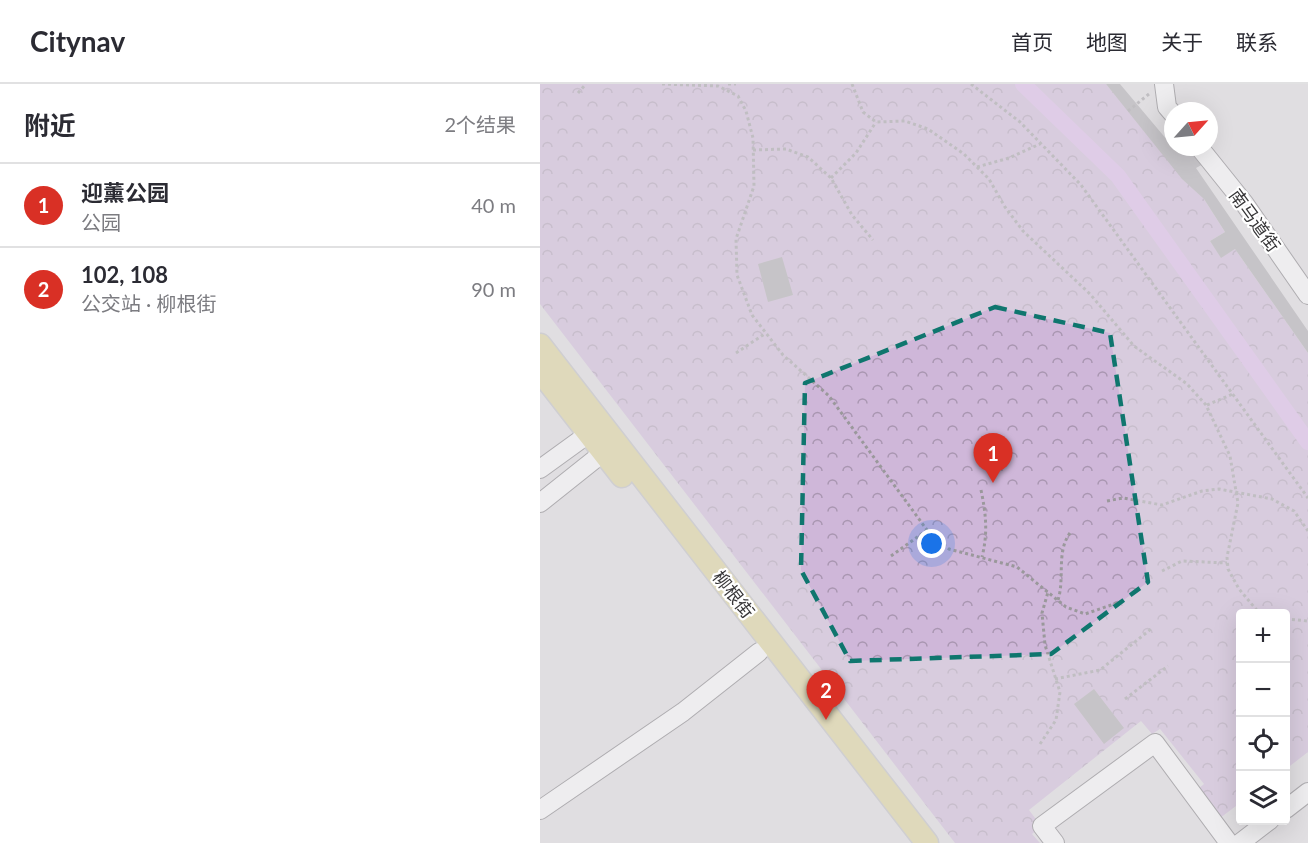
<!DOCTYPE html>
<html lang="zh">
<meta charset="utf-8">
<style>
:root{--surface:#fff;--page:#f2f2f3;--text:#2b2b33;--muted:#7c7c81;--line:#e1e1e2;--accent:#d93025}
body{margin:0;font-family:Lato,"Noto Sans SC",sans-serif;background:var(--page);color:var(--text)}
.controls{position:absolute;right:18px;bottom:18px;display:grid;overflow:hidden;border-radius:6px;box-shadow:0 6px 24px #0002}
.controls button{width:54px;height:54px;display:grid;place-items:center;padding:0;border:0;border-bottom:2px solid var(--line);background:var(--surface);color:var(--text);font:30px sans-serif}
.compass{position:absolute;left:624px;top:18px;width:54px;height:54px;border-radius:50%;background:var(--surface);box-shadow:0 6px 24px #0002;rotate:63deg}
.you{position:absolute;left:392px;top:460px;width:21px;height:21px;margin:-15px;border:4px solid #fff;border-radius:50%;background:#1a73e8;box-shadow:0 0 0 9px #1a73e833}
.badge{display:grid;place-items:center;width:39px;height:39px;border-radius:50%;background:var(--accent);color:#fff;font-size:20px;font-weight:700}
.pin{position:absolute;translate:-50% -50px;filter:drop-shadow(0 2px 3px #0008)}
.pin::after{content:'';position:absolute;top:32px;width:21px;height:18px;background:inherit;clip-path:polygon(0 0,100% 0,50% 100%)}
.list{margin:0;padding:0;list-style:none}
h2{display:flex;justify-content:space-between;align-items:center;height:78px;margin:0;padding:0 24px;font-size:26px}
h2 small{font-size:20px;font-weight:400;color:var(--muted)}
.list li{display:grid;grid-template-columns:39px 1fr auto;gap:18px;align-items:center;box-sizing:border-box;height:84px;padding:0 24px;border-top:2px solid var(--line)}
.list b{display:block;font-size:22px;white-space:nowrap}
.list p{margin:0;font-size:20px;white-space:nowrap;color:var(--muted)}
.list em{font-size:20px;font-style:normal;color:var(--muted)}
.icon{flex:none;width:33px;height:33px;fill:none;stroke:currentColor;stroke-width:2;stroke-linecap:round;stroke-linejoin:round}
.map{position:relative;flex:none;width:768px;height:759px;overflow:hidden}
header{display:flex;align-items:center;gap:36px;box-sizing:border-box;height:84px;padding:0 30px;background:var(--surface);border-bottom:2px solid var(--line)}
header strong{font-size:28px}
nav{display:flex;gap:33px;margin-inline-start:auto;font-size:21px}
main{display:flex}
aside{flex:1;background:var(--surface)}
.map>svg:first-child{display:block}
.forest{fill:url(#forest-crowns)}
.lines{fill:none;stroke-linecap:round;stroke-linejoin:round}
.canal{stroke:#deb7ee;stroke-width:16}
.building{fill:#a7a5a8}
.minor-casing{stroke:#737174;stroke-width:20}
.major-casing{stroke:#bbbbbc;stroke-width:25}
.path{stroke:#9a989b;stroke-width:3;stroke-dasharray:3 3;stroke-linecap:butt}
.minor{stroke:#fff;stroke-width:18}
.major{stroke:#ddd38c;stroke-width:22}
.marked{fill:none;stroke:#0f766e;stroke-width:4.5;stroke-dasharray:12 8;stroke-linejoin:round}
.labels{text-anchor:middle;dominant-baseline:central;stroke-width:4.5;stroke-linejoin:round;paint-order:stroke}
.street-label{font-size:18px;fill:#383739;stroke:#fff}
</style>
<header>
<strong>Citynav</strong>
<nav><a>首页</a><a>地图</a><a>关于</a><a>联系</a></nav>
</header>
<main>
<aside>
<h2>附近<small>2个结果</small></h2>
<ul class="list">
<li><span class="badge">1</span><div><b>迎薰公园</b><p>公园</p></div><em>40 m</em></li>
<li><span class="badge">2</span><div><b>102, 108</b><p>公交站 · 柳根街</p></div><em>90 m</em></li>
</ul>
</aside>
<div class="map">
<svg width="768" height="759" viewBox="0 0 768 759">
<defs>
<pattern id="forest-crowns" width="20" height="18" patternUnits="userSpaceOnUse" patternTransform="scale(1.5)"><rect width="20" height="18" fill="#cfb7d9"/><path d="M2 6a3 3 0 1 1 6 0M12 15a3 3 0 1 1 6 0" fill="none" stroke="#a996b1"/></pattern>
</defs>
<rect width="100%" height="100%" fill="#e0dee1"/>
<!-- forest -->
<path class="forest" d="M0 0H566L664 115 685 148 670 157 681 173 695 165 768 269V668L746 685V530H700V719L680 734 658 705 664 700 620 645 612 650 601 637 489 726 501 742 492 750 500 759H415L0 220Z"/>
<g class="lines">
<!-- canal -->
<path class="canal" d="M483 0 578 92 768 358"/>
</g>
<!-- building -->
<path class="building" d="M566 0H580L633 63H652L665 79 656 84 768 247V269L695 165 681 174 670 157 685 148 664 115 642 95Z
M242 173 253 211 228 218 218 180Z
M554 605 584 644 564 660 534 620Z"/>
<g class="lines">
<!-- minor casing -->
<g class="minor-casing">
<path id="minor" d="M624 0 627 23 633 30
M659 63 704 119 768 211
M0 385 58 343
M0 419 74 360
M746 725 768 708
M0 726 143 628 219 568
M515 759 502 742 615 659 689 759
M700 759 730 736"/>
</g>
<!-- major casing -->
<g class="major-casing">
<path id="major" d="M0 261 387 759
M0 287 82 392"/>
</g>
<!-- path -->
<path class="path" d="M122 0 178 2 198 12 206 27 213 54 214 102 196 155 197 191 212 231 243 271 289 312 387 446 409 465 477 483 526 523 545 530 583 517
M188 0H196
M312 0 323 28 336 38 365 37 388 45 424 70 449 95 465 123 483 147 550 210 594 262 647 300 666 321 690 372 698 419 687 473 688 485 699 505 720 530
M431 0 480 38 541 101 768 414
M38 9 46 0
M588 27 609 10
M213 66 246 65 268 73 291 94 312 131 333 156
M437 83 469 74 500 60
M291 94 316 69 336 38
M196 269 226 249
M667 321 693 310
M441 406C446 430 448 449 442 473
M567 417 583 414 622 421 662 407 679 405 732 415 754 427 768 447
M351 472 387 446
M622 487 642 477 687 479
M518 516C525 494 516 468 530 449
M746 535 768 537
M515 595 560 586 611 545
M585 615 628 582
M500 660 516 636 520 608 505 561 502 529 508 508"/>
<!-- minor -->
<use href="#minor" class="minor"/>
<!-- major -->
<use href="#major" class="major"/>
</g>
<!-- marked area -->
<path d="M0 0H768V759H0ZM455 223 570 249 608 498 511 570 310 577 261 486 265 299Z" fill="#e0dee1" fill-opacity=".55" fill-rule="evenodd"/>
<path class="marked" d="M455 223 570 249 608 498 511 570 310 577 261 486 265 299Z"/>
<g class="labels">
<!-- street labels -->
<g class="street-label">
<text transform="translate(715 136) rotate(54)">南马道街</text>
<text transform="translate(194 510) rotate(52)">柳根街</text>
</g>
</g>
</svg>
<div class="controls">
<button>+</button>
<button>−</button>
<button><svg class="icon" aria-label="locate" viewBox="0 0 24 24"><circle cx="12" cy="12" r="6"/><path d="M12 2v4M12 18v4M2 12h4M18 12h4"/></svg></button>
<button><svg class="icon" aria-label="layers" viewBox="0 0 24 24"><path d="M12 4l9 5-9 5-9-5zM3 14l9 5 9-5"/></svg></button>
</div>
<svg class="compass" viewBox="-18 -18 36 36"><path d="M0-13l5 13h-10z" fill="#e53935"/><path d="M0 13l5-13h-10z" fill="#7c7c81"/></svg>
<div class="you"></div>
<div class="pin badge" style="left:453px;top:399px">1</div>
<div class="pin badge" style="left:286px;top:636px">2</div>
</div>
</main>
